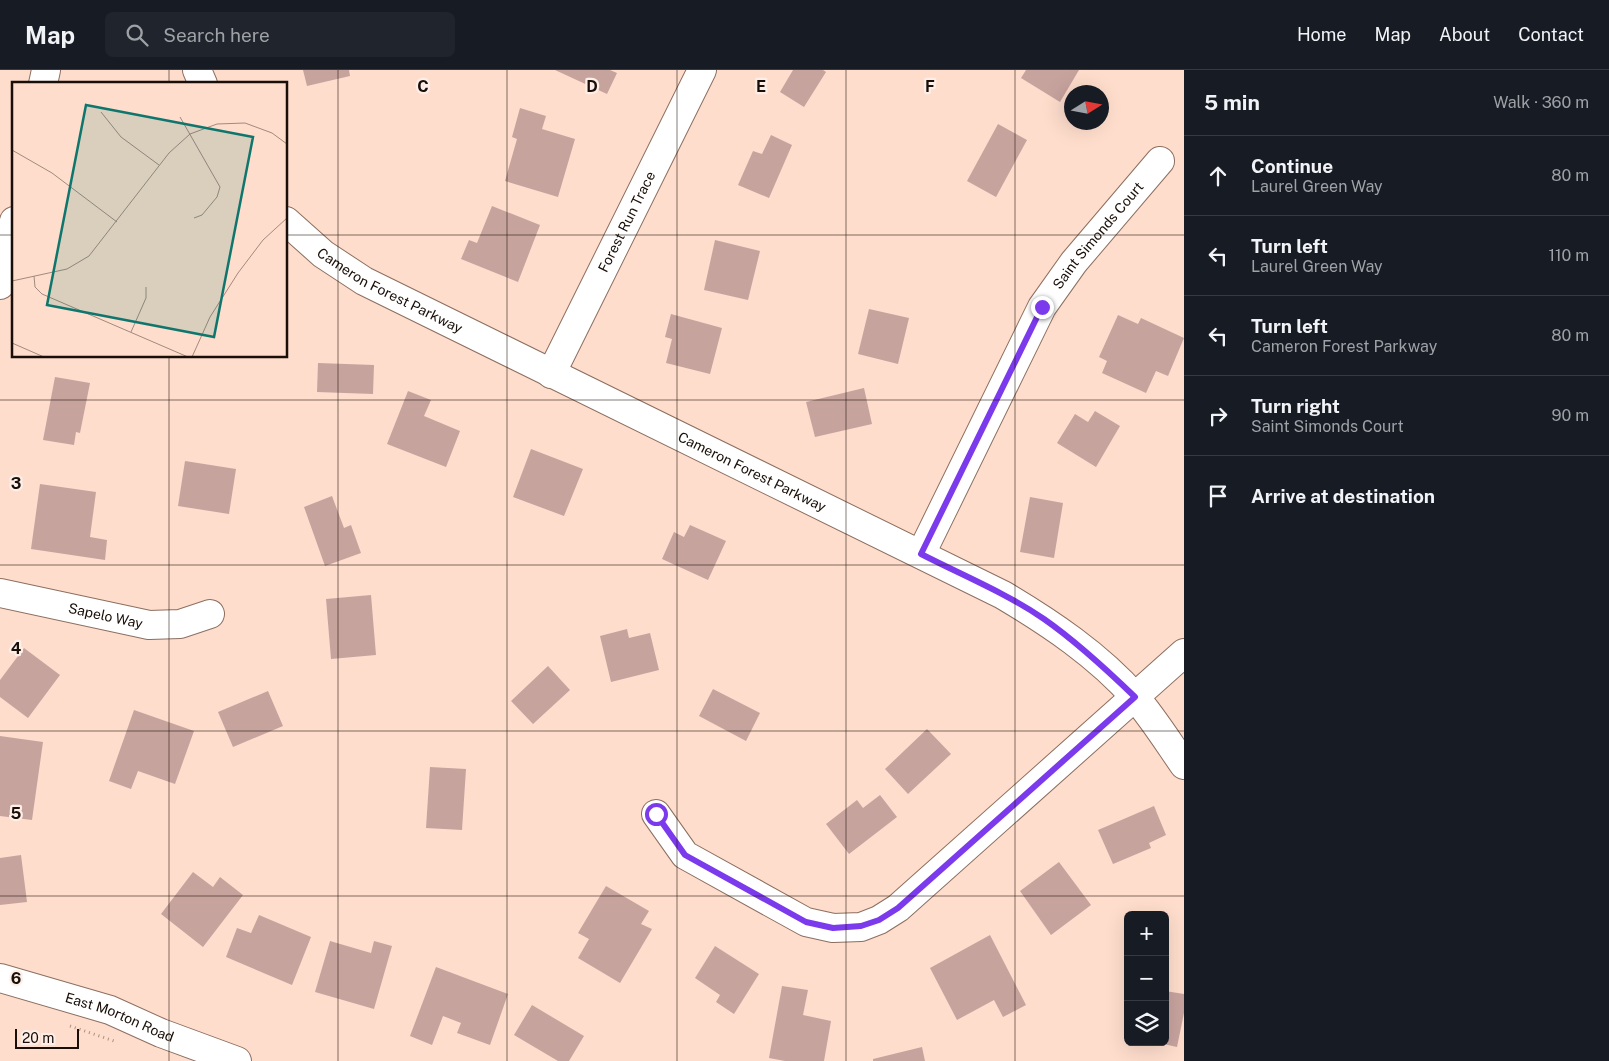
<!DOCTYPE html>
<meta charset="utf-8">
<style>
:root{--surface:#171b24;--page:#20242c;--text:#f1f3f6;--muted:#9ea1a6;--line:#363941}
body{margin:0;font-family:"Public Sans",sans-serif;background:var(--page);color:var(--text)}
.controls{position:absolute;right:15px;bottom:15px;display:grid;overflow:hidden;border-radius:8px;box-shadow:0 5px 20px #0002}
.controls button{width:45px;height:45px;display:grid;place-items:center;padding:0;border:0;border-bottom:1px solid var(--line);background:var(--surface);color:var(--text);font:25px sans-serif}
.compass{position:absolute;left:1064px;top:15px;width:45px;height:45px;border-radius:50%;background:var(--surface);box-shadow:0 5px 20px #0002;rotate:79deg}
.scale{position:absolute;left:15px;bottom:12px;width:64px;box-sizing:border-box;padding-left:5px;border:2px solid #190e08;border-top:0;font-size:14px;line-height:18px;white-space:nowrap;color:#190e08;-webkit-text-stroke:4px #fdefe8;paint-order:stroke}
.stop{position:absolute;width:15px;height:15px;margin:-11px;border:4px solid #7c3aed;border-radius:50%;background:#fff}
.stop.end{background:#7c3aed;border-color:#fff;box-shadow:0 1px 5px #0008}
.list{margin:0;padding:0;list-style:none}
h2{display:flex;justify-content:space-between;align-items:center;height:65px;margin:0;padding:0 20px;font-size:21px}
h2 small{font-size:16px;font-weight:400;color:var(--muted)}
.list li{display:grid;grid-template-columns:32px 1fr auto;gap:15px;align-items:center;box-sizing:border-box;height:80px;padding:0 20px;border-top:1px solid var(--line)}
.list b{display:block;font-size:19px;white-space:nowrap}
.list p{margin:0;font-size:16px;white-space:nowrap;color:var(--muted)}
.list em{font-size:16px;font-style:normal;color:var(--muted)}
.icon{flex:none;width:28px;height:28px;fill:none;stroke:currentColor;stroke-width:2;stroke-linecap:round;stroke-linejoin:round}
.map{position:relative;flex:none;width:1184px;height:991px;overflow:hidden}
header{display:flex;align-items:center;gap:30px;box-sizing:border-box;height:70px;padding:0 25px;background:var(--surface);border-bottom:1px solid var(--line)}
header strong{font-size:24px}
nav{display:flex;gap:28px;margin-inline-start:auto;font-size:18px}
.search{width:350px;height:45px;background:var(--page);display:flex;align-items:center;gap:12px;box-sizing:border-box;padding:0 18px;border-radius:8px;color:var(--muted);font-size:19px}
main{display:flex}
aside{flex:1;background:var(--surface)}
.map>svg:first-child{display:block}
.building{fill:#c7a39e}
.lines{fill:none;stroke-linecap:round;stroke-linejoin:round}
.minor-casing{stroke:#8c6f60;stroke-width:30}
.path{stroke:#aa9184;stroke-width:3;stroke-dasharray:1 4;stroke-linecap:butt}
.minor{stroke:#fff;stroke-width:28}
.route{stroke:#7c3aed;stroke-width:6}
.grid{fill:none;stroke:#190e08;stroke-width:1;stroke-opacity:0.55}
.labels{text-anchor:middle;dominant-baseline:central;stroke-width:4.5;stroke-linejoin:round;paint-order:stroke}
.street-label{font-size:14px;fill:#190e08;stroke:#fdefe8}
.inset-road{fill:none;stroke:#a28a7e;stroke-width:1}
.view{fill:#0f766e;fill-opacity:0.15;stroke:#0f766e;stroke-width:2.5}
.inset-edge{fill:none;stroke:#190e08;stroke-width:2.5}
.grid-label{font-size:16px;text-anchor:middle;font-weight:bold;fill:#190e08;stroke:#fdefe8;stroke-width:4.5;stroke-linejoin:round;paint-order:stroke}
</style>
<header>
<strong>Map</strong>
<div class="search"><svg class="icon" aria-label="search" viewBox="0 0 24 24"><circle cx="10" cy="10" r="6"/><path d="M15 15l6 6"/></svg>Search here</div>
<nav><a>Home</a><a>Map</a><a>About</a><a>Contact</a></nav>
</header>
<main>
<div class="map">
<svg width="1184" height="991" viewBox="0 0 1184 991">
<rect width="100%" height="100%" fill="#feddcc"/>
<!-- building -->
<path class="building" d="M303 0H349L350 6 307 16Z
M555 0H610L617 3 607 24Z
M793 0H823L826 2 804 37 780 22Z
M1026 0H1079L1060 32 1021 8Z
M520 38 546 46 542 59 575 69 558 127 505 111 517 69 512 67Z
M998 54 1027 70 996 127 967 111Z
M771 65 792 75 769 128 738 115 753 81 762 84Z
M492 136 540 155 518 212 461 189 469 170 477 173Z
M715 170 760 181 748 230 704 220Z
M869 239 909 248 898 294 858 284Z
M671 244 722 258 710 304 666 293 672 269 665 267Z
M1118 245 1138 254 1141 248 1184 268 1168 306 1156 301 1146 323 1102 303 1107 291 1099 287Z
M318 293 374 295 373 324 317 322Z
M55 307 90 313 80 363 76 362 74 375 43 370Z
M864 318 872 354 815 367 806 332Z
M408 321 431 330 424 346 460 361 446 397 387 374Z
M1095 341 1120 356 1096 397 1057 373 1075 344 1088 352Z
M531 379 583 399 564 446 513 427Z
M185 391 236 399 229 444 178 436Z
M40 414 96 422 90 467 107 470 105 490 31 479Z
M332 426 344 458 351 455 361 483 325 496 304 437Z
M1030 427 1063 433 1054 488 1020 482Z
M690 455 726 471 708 510 662 489 674 462 684 467Z
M371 525 376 585 331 589 326 529Z
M627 559 629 568 650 563 659 600 611 612 600 566Z
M24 578 60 605 28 648 0 627V610Z
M548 596 570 620 533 654 511 631Z
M713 619 760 643 746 671 699 646Z
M268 621 283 656 233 677 218 642Z
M134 640 194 661 175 714 138 701 131 719 109 711Z
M927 659 951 684 908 724 885 699Z
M0 666 43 672 32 750 0 746Z
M430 697 466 699 462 760 426 758Z
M880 725 897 747 849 784 826 754 857 730 863 738Z
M1154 736 1166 765 1149 773 1151 778 1113 794 1098 760Z
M21 785 27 832 0 835V788Z
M1059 792 1091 835 1051 865 1020 821Z
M193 802 213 817 220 807 243 825 203 877 161 844Z
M606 816 649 841 641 854 652 859 620 913 578 888 589 869 578 863Z
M259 845 311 867 292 915 226 887 237 858 251 863Z
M990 865 1026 935 1003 947 994 930 957 950 930 898Z
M330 871 371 883 374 871 392 876 374 939 315 922Z
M715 876 759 904 734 944 716 932 720 925 695 908Z
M436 897 508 924 490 975 457 963 461 953 443 946 432 975 410 966Z
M782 916 808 920 803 945 831 951 824 991H785L769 988Z
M1165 921 1184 924V943L1177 977 1159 973 1165 972Z
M532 935 584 966 569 991H558L514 965Z
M922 977 925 991H873V989Z"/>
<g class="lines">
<!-- minor casing -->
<g class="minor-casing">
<g id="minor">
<path d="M197 0 203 14"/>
<path d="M43 14 46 0"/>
<path id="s1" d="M286 151 323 184 364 211 1003 525C1050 553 1098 585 1135 627 1153 648 1168 672 1184 695"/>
<path d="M0 215 14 151"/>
<path id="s2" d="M551 304 702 0"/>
<path id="s3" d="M921 484 1042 237 1074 192 1160 91"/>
<path id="s4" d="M0 523 149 555 180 554 210 544"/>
<path d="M656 744 685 785 806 852 833 858 861 857 879 850 898 838 1184 583"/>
<path id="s5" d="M0 908 110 940 161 963 237 991"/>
</g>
</g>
<!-- path -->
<path class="path" d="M70 956 114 971"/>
<!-- minor -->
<use href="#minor" class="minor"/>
</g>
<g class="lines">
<!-- route -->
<path class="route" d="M656 744 685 785 806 852 833 858 861 856 879 850 898 838 1135 627C1106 599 1077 572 1044 549 1006 523 962 505 921 484L1042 237"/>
</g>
<!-- grid -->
<path class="grid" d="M169 0V14M338 0V991M507 0V991M677 0V991M846 0V991M1015 0V991M0 165H14M286 165H1184M169 286V991M0 330H1184M0 495H1184M0 661H1184M0 826H1184"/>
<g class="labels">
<!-- street labels -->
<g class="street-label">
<text stroke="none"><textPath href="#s2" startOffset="170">Forest Run Trace</textPath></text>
<text stroke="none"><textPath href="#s3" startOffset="366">Saint Simonds Court</textPath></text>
<text stroke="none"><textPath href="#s1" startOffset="126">Cameron Forest Parkway</textPath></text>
<text stroke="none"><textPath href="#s1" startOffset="531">Cameron Forest Parkway</textPath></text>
<text stroke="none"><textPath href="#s4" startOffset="108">Sapelo Way</textPath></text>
<text stroke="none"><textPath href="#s5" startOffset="126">East Morton Road</textPath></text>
</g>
</g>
<!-- overview -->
<g transform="translate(12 12)">
<rect width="275" height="275" fill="#feddcc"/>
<path class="inset-road" d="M89 30 109 55 147 83M168 35 208 105 205 115 190 133 182 136M0 68 40 91 105 140M22 194 23 205 30 212 176 275M0 199 55 187 77 174 157 71 178 52 205 42 233 41 260 51 275 62M119 250 134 216V205M0 261 32 275M180 275 198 235 226 191 251 158 275 136"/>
<path class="view" d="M74 23 241 55 202 255 35 223Z"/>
<rect width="275" height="275" class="inset-edge"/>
</g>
<g class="grid-label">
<text x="423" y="22">C</text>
<text x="592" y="22">D</text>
<text x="761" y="22">E</text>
<text x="930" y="22">F</text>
<text x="16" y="419">3</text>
<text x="16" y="584">4</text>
<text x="16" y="749">5</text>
<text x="16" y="914">6</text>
</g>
</svg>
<div class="controls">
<button>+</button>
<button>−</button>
<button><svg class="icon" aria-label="layers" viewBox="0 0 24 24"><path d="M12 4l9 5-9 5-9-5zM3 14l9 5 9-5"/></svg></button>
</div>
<svg class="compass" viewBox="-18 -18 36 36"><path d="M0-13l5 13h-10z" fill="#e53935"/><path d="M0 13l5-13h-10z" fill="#9ea1a6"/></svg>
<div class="scale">20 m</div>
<div class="stop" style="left:656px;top:744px"></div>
<div class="stop end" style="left:1042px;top:237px"></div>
</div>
<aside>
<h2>5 min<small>Walk · 360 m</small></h2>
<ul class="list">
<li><svg class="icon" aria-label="ahead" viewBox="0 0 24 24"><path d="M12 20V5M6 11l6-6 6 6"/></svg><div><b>Continue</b><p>Laurel Green Way</p></div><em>80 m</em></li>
<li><svg class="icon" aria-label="left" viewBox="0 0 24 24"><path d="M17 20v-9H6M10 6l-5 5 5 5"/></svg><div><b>Turn left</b><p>Laurel Green Way</p></div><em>110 m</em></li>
<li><svg class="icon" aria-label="left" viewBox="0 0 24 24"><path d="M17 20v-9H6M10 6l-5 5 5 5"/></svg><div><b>Turn left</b><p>Cameron Forest Parkway</p></div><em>80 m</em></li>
<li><svg class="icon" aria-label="right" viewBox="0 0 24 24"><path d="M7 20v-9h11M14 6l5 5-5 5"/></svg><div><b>Turn right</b><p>Saint Simonds Court</p></div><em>90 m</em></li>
<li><svg class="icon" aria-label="arrive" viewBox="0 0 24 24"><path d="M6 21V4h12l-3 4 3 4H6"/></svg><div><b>Arrive at destination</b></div></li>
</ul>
</aside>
</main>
